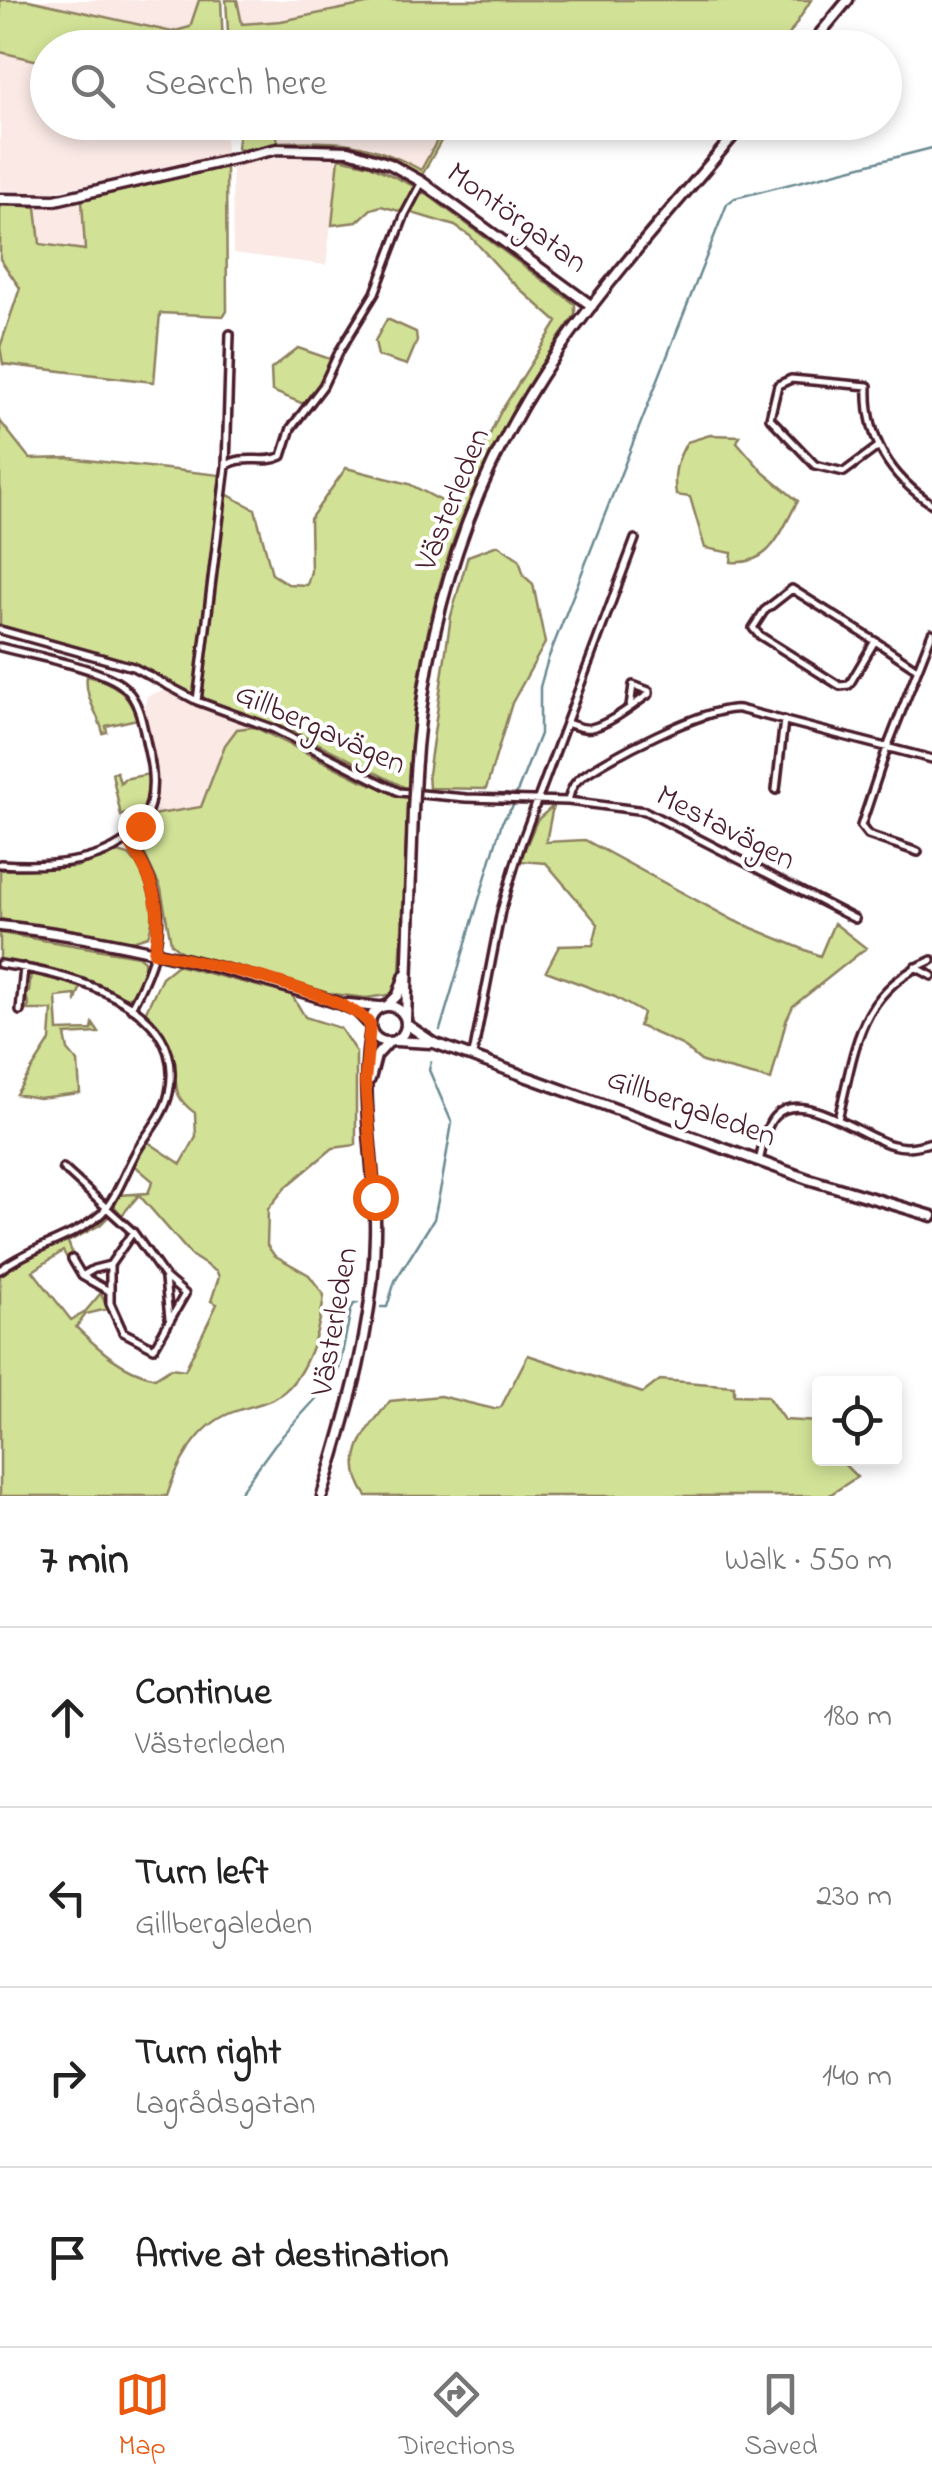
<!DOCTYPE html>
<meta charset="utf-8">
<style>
:root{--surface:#fff;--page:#f6f6f6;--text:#222;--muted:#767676;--line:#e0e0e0;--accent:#ea580c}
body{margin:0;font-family:"Indie Flower",sans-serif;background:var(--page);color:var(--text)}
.controls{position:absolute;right:30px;bottom:30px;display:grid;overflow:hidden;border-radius:10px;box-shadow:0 5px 15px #0003}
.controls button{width:90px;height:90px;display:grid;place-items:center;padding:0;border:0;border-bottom:2px solid var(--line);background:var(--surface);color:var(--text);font:50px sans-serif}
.stop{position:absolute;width:30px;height:30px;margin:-22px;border:8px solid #ea580c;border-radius:50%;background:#fff}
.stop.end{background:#ea580c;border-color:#fff;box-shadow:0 2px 10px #0008}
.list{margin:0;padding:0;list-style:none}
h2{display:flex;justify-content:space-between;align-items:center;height:130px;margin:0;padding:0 40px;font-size:42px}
h2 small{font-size:32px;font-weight:400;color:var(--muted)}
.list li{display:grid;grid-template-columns:65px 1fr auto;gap:30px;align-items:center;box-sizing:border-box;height:180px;padding:0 40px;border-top:2px solid var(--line)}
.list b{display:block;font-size:38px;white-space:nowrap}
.list p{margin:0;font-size:32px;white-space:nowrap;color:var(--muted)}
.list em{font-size:32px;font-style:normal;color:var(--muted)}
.icon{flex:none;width:55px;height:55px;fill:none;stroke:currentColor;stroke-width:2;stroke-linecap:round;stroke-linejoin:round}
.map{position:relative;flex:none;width:932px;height:1496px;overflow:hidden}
.search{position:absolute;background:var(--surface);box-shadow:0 5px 15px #0003;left:30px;right:30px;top:30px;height:110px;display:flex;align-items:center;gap:25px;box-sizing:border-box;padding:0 35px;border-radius:55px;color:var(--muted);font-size:38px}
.sheet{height:850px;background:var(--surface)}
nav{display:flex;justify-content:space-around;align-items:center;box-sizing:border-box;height:140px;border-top:2px solid var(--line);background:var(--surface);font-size:28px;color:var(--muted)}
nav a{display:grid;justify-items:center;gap:5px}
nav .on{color:var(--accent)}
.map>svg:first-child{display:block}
.built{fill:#fae9e5}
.green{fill:#d1e296;stroke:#8e8060;stroke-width:2.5}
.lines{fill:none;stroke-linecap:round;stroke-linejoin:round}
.stream{stroke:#6a8a92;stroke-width:2.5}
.street-casing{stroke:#4a1f2b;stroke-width:12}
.secondary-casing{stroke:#4a1f2b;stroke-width:15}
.street{stroke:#fff;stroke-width:5}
.secondary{stroke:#fff;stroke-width:8}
.secondary-bridge-casing{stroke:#4a1f2b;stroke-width:15;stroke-linecap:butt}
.secondary-bridge{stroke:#fff;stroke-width:8}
.route{stroke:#ea580c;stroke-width:12}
.labels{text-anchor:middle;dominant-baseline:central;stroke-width:8;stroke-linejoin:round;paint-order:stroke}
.street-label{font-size:32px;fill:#4a1f2b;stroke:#fff}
</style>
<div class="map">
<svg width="932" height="1496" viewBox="0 0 932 1496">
<rect width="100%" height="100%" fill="#fff"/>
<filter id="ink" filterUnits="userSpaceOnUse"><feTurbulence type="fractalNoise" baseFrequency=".01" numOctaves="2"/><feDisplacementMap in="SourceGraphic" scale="20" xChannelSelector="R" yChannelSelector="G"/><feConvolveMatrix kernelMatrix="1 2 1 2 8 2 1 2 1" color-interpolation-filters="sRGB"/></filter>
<g filter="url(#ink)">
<!-- built -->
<path class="built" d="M29 0H199L190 27 173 32Z
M237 0H387L281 21 242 24Z
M0 52 47 63 48 122 225 123 226 155 40 194 0 190Z
M274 123H435L439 137 422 170 397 157 324 140 278 142Z
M298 155 339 158 326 265 233 253 232 165Z
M82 200 85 250 40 244 36 207Z
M161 691 173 693 254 727 237 729 225 745 201 807 152 815 158 776 144 708 147 696Z"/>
<!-- green -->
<path class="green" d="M0 0H29L172 32 190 27 199 0H221L223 47 48 48 47 63 0 52Z
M226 0H237L242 24 281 21 386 0H811L781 48H413L410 40 369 48 229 47Z
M274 123 278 142C337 140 369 141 421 170L439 137 435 123H451L422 175C363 142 305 140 240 150L237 148 239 131Z
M339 158 370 165 414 186 403 212 381 206 371 209 357 222 332 225Z
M220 168H226L227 311 224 316 160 313 154 382 3 364 0 347 20 288 0 259V204L36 207 40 244 85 250 82 200Z
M419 193H425L575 304V315C467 464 416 606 408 789L293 731 208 701 201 695 224 493 255 509 272 574 288 584 307 585 311 571 310 519 346 468 409 484 455 508 500 413 557 322 511 281 470 236 455 226 412 213Z
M387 319 416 332 417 341 407 365 378 356 375 341Z
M298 348 333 360 327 375 306 405 272 391 271 369Z
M0 421 30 459 69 458 220 475 196 692 192 693 124 660 0 625Z
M710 435 740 436 737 442 764 473 798 501C781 530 772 566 731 562L732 553 705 548 690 497 676 495C673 474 676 461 687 442Z
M498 545 519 559 524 576 533 584 545 643 512 703 486 789 429 788 428 774 451 616 468 556Z
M87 676C113 682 128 692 137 719L106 726 107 732 103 733C98 713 84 697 87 676Z
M254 727 363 781 408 797 400 973 396 994 366 998 325 993 181 952 171 943 161 889 141 846 144 830 152 815 201 807 225 745 237 729Z
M117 772 120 783 124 779 149 774 146 803 133 829 128 825 130 820 125 814 121 816 112 773Z
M553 806 546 842 585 840 735 921 820 956 834 923 866 948 793 1006 786 1021 771 1080 702 1062 682 1045 639 1026 643 1013 615 997 546 971 559 946 593 945 598 924 546 863 520 861 537 820Z
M118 852 129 855C149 875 159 910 148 936L132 941 0 919V870L76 867Z
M0 933 138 956 144 961C145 975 140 989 128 998L122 996C82 974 44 965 0 960Z
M177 965 292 995 305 1017 340 1028 356 1052V1145L333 1148 285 1188 268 1209 267 1245 274 1255 309 1275 324 1295C321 1324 309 1367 288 1388 271 1406 245 1405 224 1416 195 1431 176 1467 167 1496H0V1276L30 1256 110 1215 100 1225 68 1242 73 1255 67 1258 63 1251 33 1271 71 1320 84 1313 101 1293 107 1309 86 1314 76 1327C100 1350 121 1370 155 1378L171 1368 185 1370 217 1304 211 1301 219 1277 217 1272 192 1256 139 1195 122 1215 114 1206 119 1195 148 1193 153 1181 134 1165 148 1142 181 1164 196 1137 195 1113C168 1093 180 1083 172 1055 167 1038 156 1026 145 1013L162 977Z
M31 972 81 986 76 1000 75 995 56 997 58 1031 92 1030 93 1024 99 1033 65 1035 68 1050 78 1062 80 1093 39 1098 16 1094 50 1041 52 1010H26L29 1006 25 992H29Z
M528 1355 643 1393 660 1380 734 1386V1395L767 1396 784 1420 819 1422 820 1458 839 1459 857 1477 828 1496H367C340 1458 366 1431 390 1401L440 1396 494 1409 501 1407Z"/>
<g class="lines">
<!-- stream -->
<path class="stream" d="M516 795 540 734V687L548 659 727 204 735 198 932 148
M440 1030 502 822 513 806
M381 1307H387L395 1281 434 1219 442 1181 452 1123 429 1070 431 1062
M237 1496 275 1444 331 1382 339 1369 351 1309 354 1304 358 1303"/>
<!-- street casing -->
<g class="street-casing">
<path id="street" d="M879 446 844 472 815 465 770 418 778 385 791 379 868 386C866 437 889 476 932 504
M226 466C243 453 265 465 282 456L291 428 323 386 339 352 375 293 405 214 422 182
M0 630 133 667 197 701 274 729 399 792 466 798 568 801 645 811 855 919
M875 641 792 589 764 611 753 628 759 635 840 686 849 685 875 641 917 669
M0 647C29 655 104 668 124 687 141 702 143 729 148 750 174 855 80 869 0 864
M197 701 226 466 230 334
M566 723C574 725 583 730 591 728 610 724 633 705 649 694V691L633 685 630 707
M776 790 784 720
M568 801C570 793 572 785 579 779 603 759 708 706 739 709L932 759
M129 840C170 903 166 942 131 1008
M918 852 868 835 861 826 887 748 932 633
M0 964C64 973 189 1002 169 1093 165 1113 150 1130 139 1147 126 1168 118 1197 101 1214 73 1239 30 1247 0 1270
M915 967 932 976
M20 1011 24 967
M473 1055 501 911 521 844 635 539
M838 1119C856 1048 857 992 932 960
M759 1161C763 1147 765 1126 775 1116 802 1087 864 1139 893 1145 907 1149 919 1146 932 1142
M63 1168 133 1232 165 1277 185 1294 154 1348 123 1332 110 1303V1265L133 1232
M72 1259 82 1276 109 1291
M82 1276 94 1269 110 1265
M165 1279 169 1318"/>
</g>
<!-- secondary casing -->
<g class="secondary-casing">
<path id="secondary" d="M808 48 848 0
M0 199 55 200 277 149 349 151 390 164 422 182 592 306
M415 775C424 621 471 473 561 347 617 268 684 196 745 122
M0 926C115 938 228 968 338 1003L356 1010 369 1024
M348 1004 379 1007
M388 1005 398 995 405 975
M370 1024a18 18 0 1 1 36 0a18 18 0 1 1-36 0Z
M406 1020 413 811
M406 1024 434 1043 808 1179 932 1216
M396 1041 431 1043
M370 1079 376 1056 387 1044
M322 1496C348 1411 374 1325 375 1235 377 1167 358 1098 371 1030"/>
</g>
<!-- street -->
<use href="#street" class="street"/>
<!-- secondary -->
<use href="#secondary" class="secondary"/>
<!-- secondary-bridge casing -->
<g class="secondary-bridge-casing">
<path id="secondary-bridge" d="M413 811 415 775"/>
</g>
<!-- secondary-bridge -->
<use href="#secondary-bridge" class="secondary-bridge"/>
</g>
</g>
<g class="lines" filter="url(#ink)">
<!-- route -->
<path class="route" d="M140 826 128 840C152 877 164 907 154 952 199 962 343 991 370 1024L365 1082 375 1197"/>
</g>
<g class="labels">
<!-- street labels -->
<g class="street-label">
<text transform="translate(516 219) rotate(36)">Montörgatan</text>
<text transform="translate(454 500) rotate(-68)">Västerleden</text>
<text transform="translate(320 730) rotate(24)">Gillbergavägen</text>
<text transform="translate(725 829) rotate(27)">Mestavägen</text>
<text transform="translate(691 1109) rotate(20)">Gillbergaleden</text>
<text transform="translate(336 1322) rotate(-80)">Västerleden</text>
</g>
</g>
</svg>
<div class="controls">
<button><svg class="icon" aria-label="locate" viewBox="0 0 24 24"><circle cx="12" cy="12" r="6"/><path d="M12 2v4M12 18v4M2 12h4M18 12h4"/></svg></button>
</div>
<div class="stop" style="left:375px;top:1197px"></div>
<div class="stop end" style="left:140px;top:826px"></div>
<div class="search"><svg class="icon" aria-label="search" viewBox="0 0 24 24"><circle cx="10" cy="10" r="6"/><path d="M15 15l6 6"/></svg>Search here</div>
</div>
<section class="sheet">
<h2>7 min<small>Walk · 550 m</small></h2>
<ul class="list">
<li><svg class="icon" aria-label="ahead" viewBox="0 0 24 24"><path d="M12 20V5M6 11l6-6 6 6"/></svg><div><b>Continue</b><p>Västerleden</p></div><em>180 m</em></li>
<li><svg class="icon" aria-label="left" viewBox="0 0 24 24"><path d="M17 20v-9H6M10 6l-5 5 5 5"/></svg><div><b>Turn left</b><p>Gillbergaleden</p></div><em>230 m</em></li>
<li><svg class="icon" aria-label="right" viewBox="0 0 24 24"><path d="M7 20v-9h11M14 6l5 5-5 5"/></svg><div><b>Turn right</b><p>Lagrådsgatan</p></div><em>140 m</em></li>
<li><svg class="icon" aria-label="arrive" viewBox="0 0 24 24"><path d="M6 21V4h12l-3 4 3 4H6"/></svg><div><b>Arrive at destination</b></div></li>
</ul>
</section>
<nav>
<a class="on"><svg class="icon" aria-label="map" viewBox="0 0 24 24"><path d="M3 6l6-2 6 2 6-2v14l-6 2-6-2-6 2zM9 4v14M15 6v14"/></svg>Map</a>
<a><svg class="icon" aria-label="directions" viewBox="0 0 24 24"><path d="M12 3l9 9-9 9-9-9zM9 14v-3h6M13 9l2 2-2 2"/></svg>Directions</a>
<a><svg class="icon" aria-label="saved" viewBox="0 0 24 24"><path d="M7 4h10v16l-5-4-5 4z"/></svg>Saved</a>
</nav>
